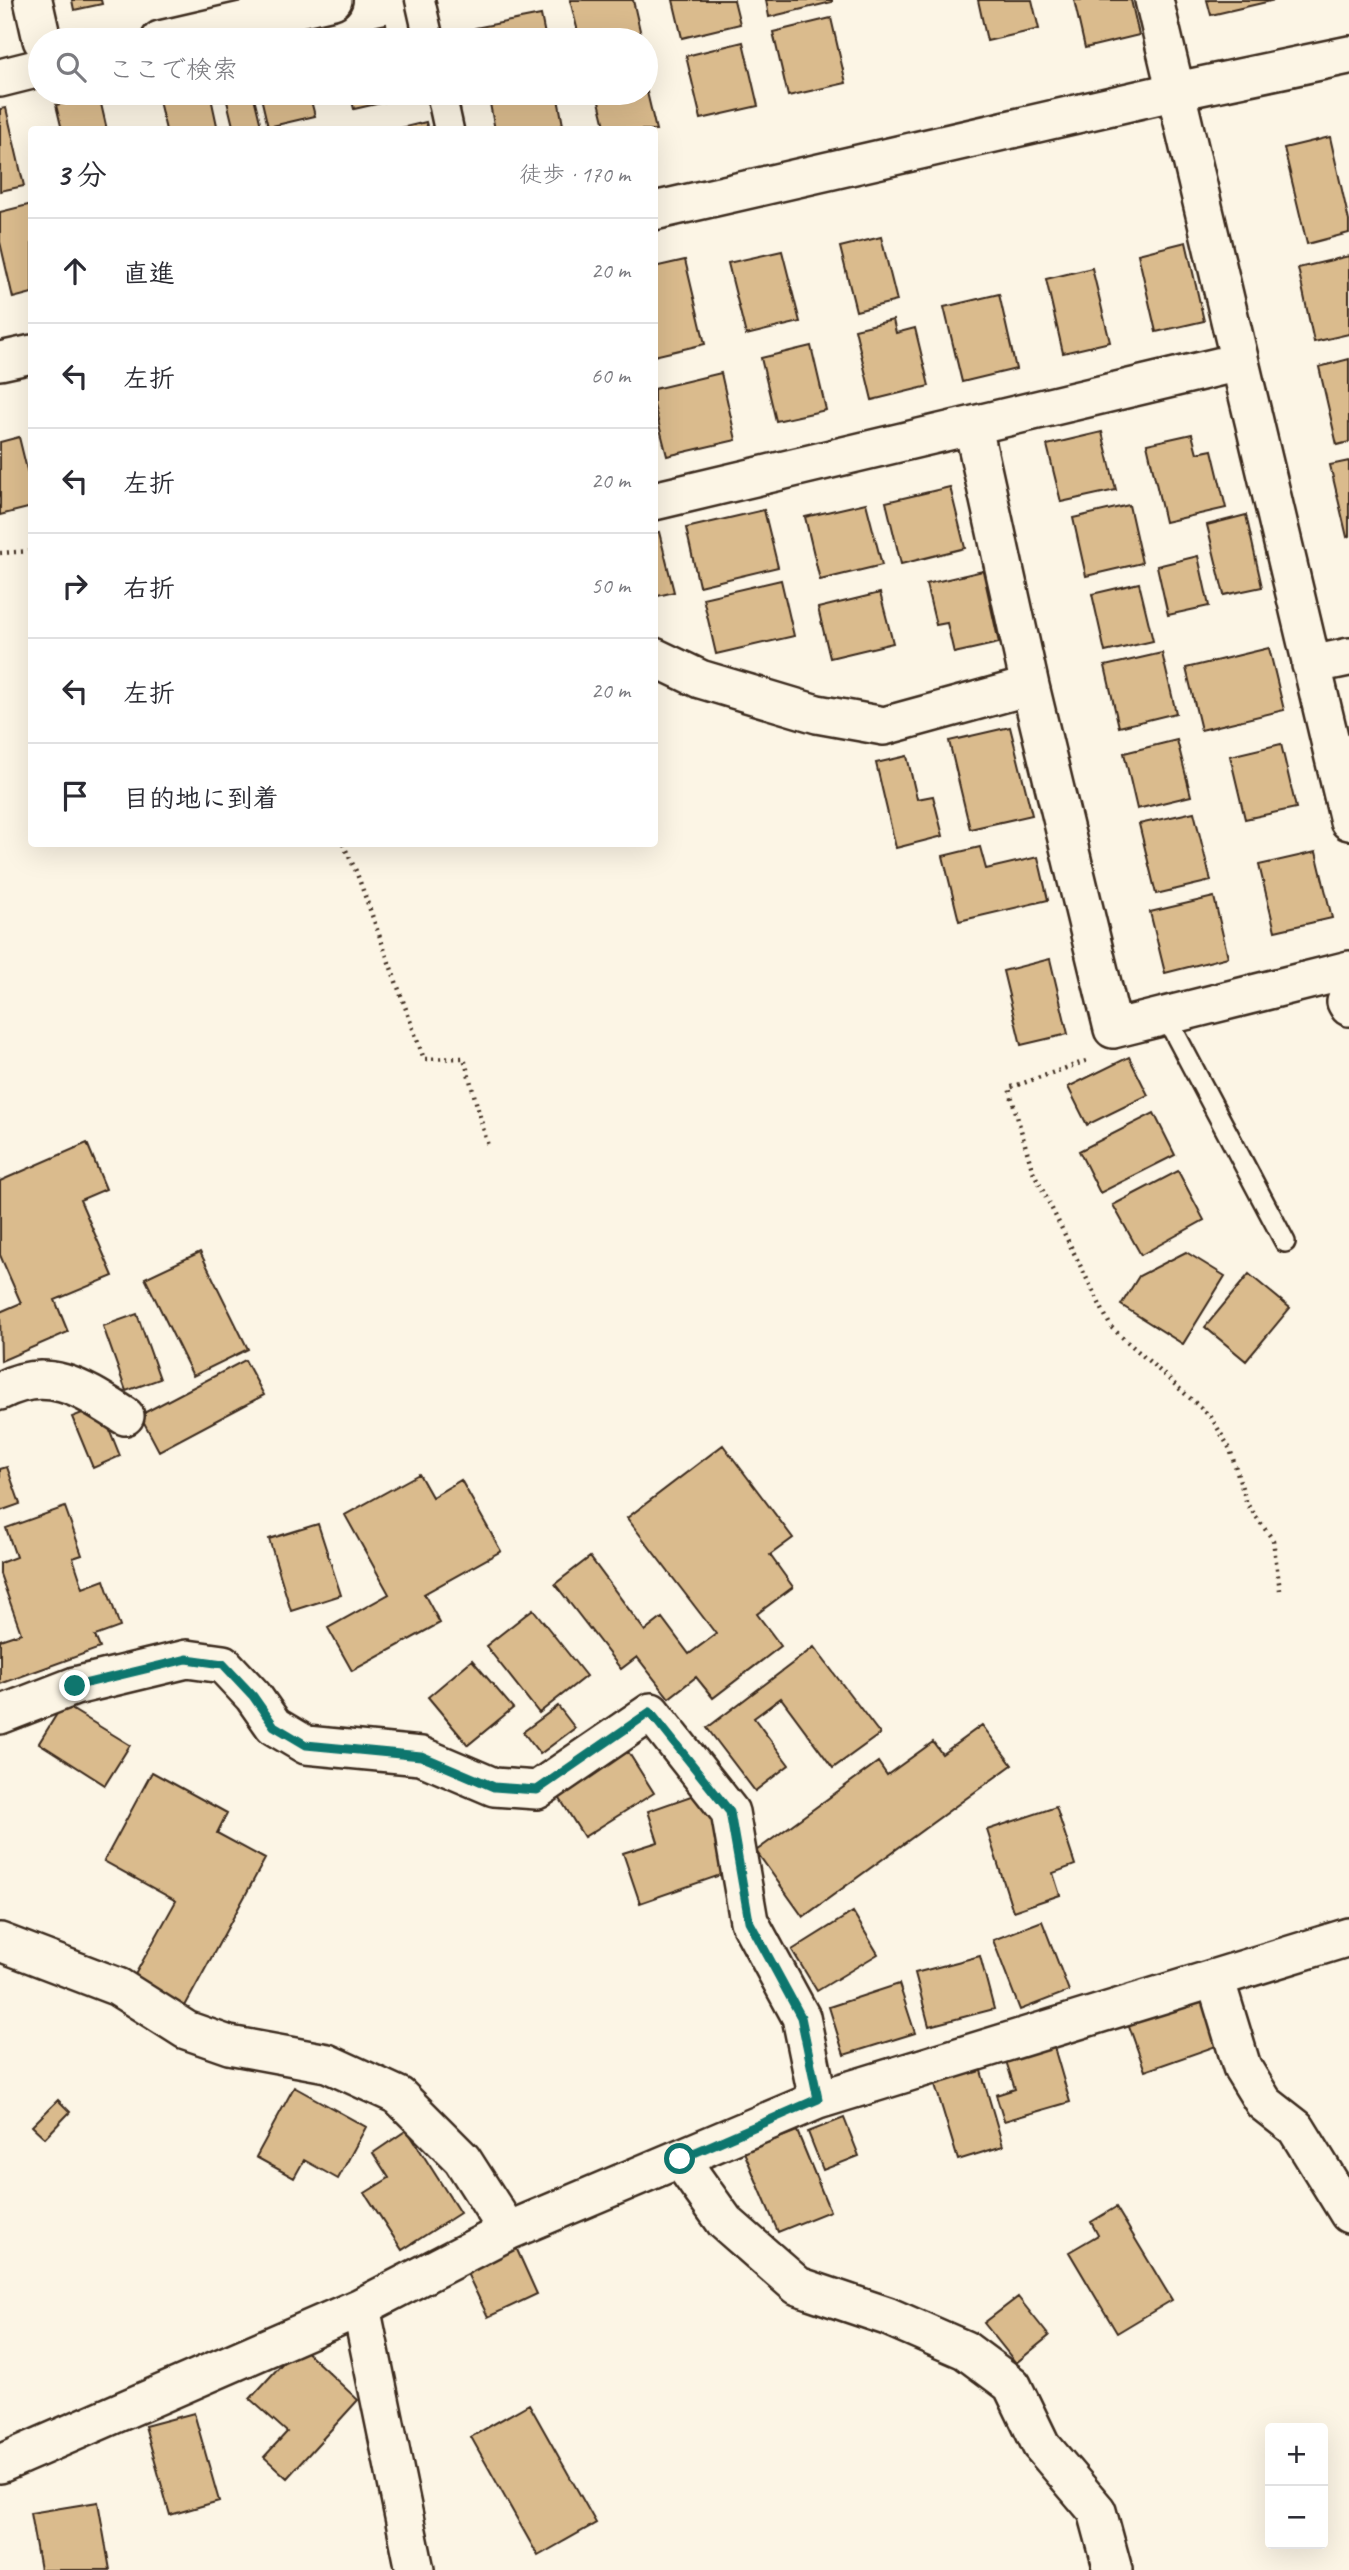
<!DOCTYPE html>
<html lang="ja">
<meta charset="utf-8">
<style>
:root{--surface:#fff;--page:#f2f2f3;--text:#2b2b33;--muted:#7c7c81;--line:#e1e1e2}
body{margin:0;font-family:Caveat,"Klee One",sans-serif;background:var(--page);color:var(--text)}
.controls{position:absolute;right:21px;bottom:21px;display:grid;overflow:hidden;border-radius:7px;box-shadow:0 7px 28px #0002}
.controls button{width:63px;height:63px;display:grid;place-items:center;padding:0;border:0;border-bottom:2px solid var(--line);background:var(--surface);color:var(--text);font:35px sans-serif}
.stop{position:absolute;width:21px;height:21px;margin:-16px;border:5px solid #0f766e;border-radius:50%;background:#fff}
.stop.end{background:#0f766e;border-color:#fff;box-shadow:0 2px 7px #0008}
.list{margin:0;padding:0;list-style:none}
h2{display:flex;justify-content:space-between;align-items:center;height:91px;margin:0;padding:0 28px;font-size:30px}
h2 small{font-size:23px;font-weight:400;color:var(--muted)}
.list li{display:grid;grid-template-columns:46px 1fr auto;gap:21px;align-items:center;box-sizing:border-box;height:105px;padding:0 28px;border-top:2px solid var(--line)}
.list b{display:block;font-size:26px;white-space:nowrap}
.list em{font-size:23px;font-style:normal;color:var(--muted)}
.icon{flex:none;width:38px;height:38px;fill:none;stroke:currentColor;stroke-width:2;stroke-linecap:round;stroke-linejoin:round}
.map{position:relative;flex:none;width:1349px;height:2570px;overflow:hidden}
.search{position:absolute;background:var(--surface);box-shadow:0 7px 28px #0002;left:28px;top:28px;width:630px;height:77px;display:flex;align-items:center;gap:18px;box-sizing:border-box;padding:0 24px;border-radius:38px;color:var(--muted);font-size:26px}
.panel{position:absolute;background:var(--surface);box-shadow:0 7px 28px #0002;left:28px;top:126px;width:630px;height:721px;border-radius:7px}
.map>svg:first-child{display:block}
.building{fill:#dabb8d;stroke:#3b2a1e;stroke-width:2}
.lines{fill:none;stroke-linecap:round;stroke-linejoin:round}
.service-casing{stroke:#3b2a1e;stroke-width:24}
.pedestrian-casing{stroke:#3b2a1e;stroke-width:33}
.minor-casing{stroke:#3b2a1e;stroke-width:42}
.path{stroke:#3b2a1e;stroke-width:4.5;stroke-dasharray:2 5;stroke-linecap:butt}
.service{stroke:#fcf5e5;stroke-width:19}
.pedestrian{stroke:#fcf5e5;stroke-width:28}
.minor{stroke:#fcf5e5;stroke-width:37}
.route{stroke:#0f766e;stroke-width:9}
</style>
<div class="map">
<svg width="1349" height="2570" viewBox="0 0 1349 2570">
<rect width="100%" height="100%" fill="#fcf5e5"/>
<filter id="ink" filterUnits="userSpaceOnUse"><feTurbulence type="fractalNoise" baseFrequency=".0143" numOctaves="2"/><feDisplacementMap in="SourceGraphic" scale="14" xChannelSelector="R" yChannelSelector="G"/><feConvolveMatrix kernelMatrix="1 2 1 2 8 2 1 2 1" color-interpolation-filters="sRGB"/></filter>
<g filter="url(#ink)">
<!-- building -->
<path class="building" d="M72 0H101L102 4 74 10Z
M570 0H633L641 35 619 40H580Z
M673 0H734L740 24 682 38Z
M766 0H832V2L769 17Z
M978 0H1032L1039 29 987 41Z
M1074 0H1131L1139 35 1085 48Z
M1207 0H1275L1211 15Z
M541 15 546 40H477L475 28Z
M831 18 846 83 788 96 773 32Z
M386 24 389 40H337L336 35Z
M743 42 758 106 701 119 686 56Z
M646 88 656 130H606L597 93H646Z
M157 93H210L218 130H166Z
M225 93H253L262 130H234Z
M260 93H309L315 116 268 127Z
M350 93H421V94L354 109Z
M488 93H557L563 125 543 130H495Z
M99 95 107 130H62L56 105Z
M6 108 24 186 0 191V109Z
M426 122 428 130H393Z
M1330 137 1349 221V233L1307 244 1284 148Z
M32 204V293L13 298 0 242V212Z
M881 237 897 301 856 311 840 247Z
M1186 242 1204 321 1156 332 1138 254Z
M782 251 800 322 746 335 728 263Z
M1349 256V334L1314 342 1298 268Z
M685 260 705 344 654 356V267Z
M1092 268 1110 342 1063 353 1046 279Z
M999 294 1016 369 962 382 944 307Z
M893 320 896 333 915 328 929 386 872 400 855 329Z
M811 346 826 410 776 421 761 358Z
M1349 359V442L1337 445 1319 367Z
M721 373 736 440 667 456 654 405V389Z
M1102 432 1116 490 1061 502 1047 445Z
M1192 434 1197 453 1212 450 1226 508 1165 522 1147 444Z
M19 437 32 490V507L0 515V442Z
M1349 461V536L1347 537 1330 465Z
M950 487 965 548 901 564 886 502Z
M866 503 882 565 820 580 805 517Z
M1129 505 1142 563 1086 576 1073 518Z
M764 510 778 567 699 586 686 528Z
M1246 515 1262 587 1224 595 1207 525Z
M659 532 674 592 654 597V533Z
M1198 556 1209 606 1168 615 1157 566Z
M983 571 999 643 954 653 947 623 936 625 926 584Z
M781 580 794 636 716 654 703 598Z
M1139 583 1153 641 1105 652 1092 594Z
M880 593 893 643 830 658 818 608Z
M1269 648 1284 710 1201 730 1186 668Z
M1162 653 1176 713 1119 727 1105 666Z
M1010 727 1032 815 970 829 949 741Z
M1177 740 1191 796 1137 809 1124 753Z
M1281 744 1296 808 1245 819 1230 756Z
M907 756 917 799 933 796 943 836 896 848 876 763Z
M1194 812 1211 881 1156 894 1139 824Z
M980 847 986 869 1038 857 1048 900 959 921 943 856Z
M1316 852 1332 918 1275 931 1259 865Z
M1214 897 1228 957 1165 973 1150 912Z
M1050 959 1068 1034 1021 1045 1003 971Z
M1129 1057 1148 1095 1087 1125 1068 1087Z
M1154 1113 1175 1155 1100 1193 1079 1151Z
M87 1143 106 1189 80 1200 113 1276 55 1300 68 1332 1 1361 0 1312 21 1303 0 1255V1181Z
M1178 1171 1204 1220 1141 1255 1113 1205Z
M200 1252 248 1349 193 1376 145 1278Z
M1186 1252 1225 1276 1183 1344 1121 1305 1139 1276Z
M1249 1274 1290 1308 1246 1361 1205 1327Z
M137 1314 160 1379 126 1391 103 1326Z
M245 1360 264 1395 159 1451 140 1415Z
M100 1406 120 1456 93 1468 72 1417Z
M723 1445 793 1538 770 1555 793 1587 757 1614 781 1646 713 1698 696 1677 669 1698 637 1657 621 1669 555 1584 590 1557 645 1631 662 1618 689 1654 716 1634 627 1518Z
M7 1467 20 1504 0 1511V1469Z
M419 1474 432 1497 461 1480 501 1551 424 1594 440 1623 352 1671 328 1628 389 1594 345 1515Z
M65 1507 82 1555 73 1558 83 1588 104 1580 120 1627 95 1636 100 1648 0 1684V1640L21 1633 0 1574V1563L16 1557 6 1528Z
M318 1524 341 1595 291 1611 269 1539Z
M533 1609 586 1676 539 1713 486 1646Z
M814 1647 880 1734 833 1768 781 1698 754 1718 789 1765 755 1791 707 1728Z
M472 1660 513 1708 468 1745 428 1697Z
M63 1704 130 1745 105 1785 39 1743Z
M558 1706 575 1728 540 1754 523 1732Z
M982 1725 1012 1765 803 1917 756 1851 878 1762 887 1775 933 1742 942 1754Z
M627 1750 654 1793 584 1837 557 1794Z
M152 1772 227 1813 217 1833 265 1859 184 2008 132 1980 176 1901 104 1861Z
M708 1790 735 1870 640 1903 623 1853 658 1842 648 1811Z
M1056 1807 1075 1865 1053 1873 1060 1895 1013 1911 987 1830Z
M853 1912 878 1954 817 1991 792 1950Z
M1042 1921 1069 1991 1020 2010 993 1940Z
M980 1956 994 2009 929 2026 915 1973Z
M899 1984 915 2033 844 2055 829 2007Z
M1204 1993 1222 2044 1145 2071 1127 2020Z
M1054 2047 1070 2102 1004 2121 996 2095 1015 2089 1006 2061Z
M979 2064 1003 2146 958 2160 933 2078Z
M294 2087 366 2127 338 2179 304 2160 294 2178 256 2157Z
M58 2100 70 2112 45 2138 32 2126Z
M844 2118 859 2156 823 2170 808 2132Z
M407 2130 460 2213 402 2250 365 2193 389 2178 373 2153Z
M797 2131 830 2211 778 2232 744 2152Z
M1116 2207 1172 2300 1117 2333 1069 2252 1098 2235 1091 2222Z
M514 2243 537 2294 488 2317 464 2267Z
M1018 2297 1049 2336 1016 2363 984 2323Z
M299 2345 358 2400 287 2478 264 2457 287 2432 250 2399Z
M529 2404 596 2523 538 2556 471 2437Z
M194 2413 219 2501 170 2515 145 2426Z
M98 2502 110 2570H40L30 2513Z"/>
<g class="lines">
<!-- service casing -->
<g class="service-casing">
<path id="service" d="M1165 1015 1285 1242"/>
</g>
<!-- pedestrian casing -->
<g class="pedestrian-casing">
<path id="pedestrian" d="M420 0 429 40
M441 93 449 130"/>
</g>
<!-- minor casing -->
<g class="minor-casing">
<path id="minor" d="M33 0 42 40
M1154 0 1349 821
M160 40 333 0
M0 78 40 68
M654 211 1177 91 1349 55
M0 361 32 354
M973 427 1030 686 1113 1029 1349 970
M654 501 1239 362
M654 657 700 679 817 714 884 726 1030 686
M1311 665 1349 657
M1346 1002 1349 1007
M0 1391C49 1365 84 1390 125 1416
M0 1715 75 1686 187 1659 223 1664 253 1696 274 1726 306 1745 421 1756 494 1787 537 1790 651 1712 730 1812 749 1921 801 2017 818 2100
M0 1942 118 1987 186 2030 229 2045 327 2063 399 2096 462 2159 508 2231
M1215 1978 1242 2067 1264 2103 1296 2128 1349 2214
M680 2159 725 2222 798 2286 887 2316 965 2350 1012 2385 1041 2445 1097 2511 1113 2570
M361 2307 415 2570
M0 2464 361 2307 508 2231 818 2100 1349 1937"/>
</g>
<!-- path -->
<path class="path" d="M0 553 32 551
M343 844 356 871 424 1059 464 1058 488 1146
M1086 1061 1009 1088 1032 1169 1111 1327 1211 1417 1230 1449 1247 1504 1273 1540 1280 1590"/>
<!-- service -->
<use href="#service" class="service"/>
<!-- pedestrian -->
<use href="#pedestrian" class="pedestrian"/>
<!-- minor -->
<use href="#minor" class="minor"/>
</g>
</g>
<g class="lines" filter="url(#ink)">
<!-- route -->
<path class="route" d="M75 1686 187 1659 223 1664 253 1696 274 1726 306 1745 421 1756 494 1787 537 1790 650 1712 730 1812 749 1921 801 2017 818 2099 680 2159"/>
</g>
</svg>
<div class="controls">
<button>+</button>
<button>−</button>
</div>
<div class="stop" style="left:680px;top:2159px"></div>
<div class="stop end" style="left:75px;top:1686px"></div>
<div class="search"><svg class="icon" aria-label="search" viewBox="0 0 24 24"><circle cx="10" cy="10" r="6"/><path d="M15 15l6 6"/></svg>ここで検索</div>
<section class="panel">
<h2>3 分<small>徒歩 · 170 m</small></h2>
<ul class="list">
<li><svg class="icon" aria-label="ahead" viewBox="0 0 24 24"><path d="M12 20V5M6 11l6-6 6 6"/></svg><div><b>直進</b></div><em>20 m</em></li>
<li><svg class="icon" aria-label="left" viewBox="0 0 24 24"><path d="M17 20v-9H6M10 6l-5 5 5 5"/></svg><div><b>左折</b></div><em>60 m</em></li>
<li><svg class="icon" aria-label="left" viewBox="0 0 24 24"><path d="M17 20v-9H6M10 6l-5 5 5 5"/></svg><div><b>左折</b></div><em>20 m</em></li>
<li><svg class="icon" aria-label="right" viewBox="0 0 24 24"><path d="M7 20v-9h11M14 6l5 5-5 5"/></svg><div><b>右折</b></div><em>50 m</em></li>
<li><svg class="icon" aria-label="left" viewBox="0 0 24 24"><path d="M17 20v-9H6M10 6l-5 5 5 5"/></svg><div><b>左折</b></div><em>20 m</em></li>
<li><svg class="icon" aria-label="arrive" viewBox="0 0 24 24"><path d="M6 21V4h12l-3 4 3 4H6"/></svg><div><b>目的地に到着</b></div></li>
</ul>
</section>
</div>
